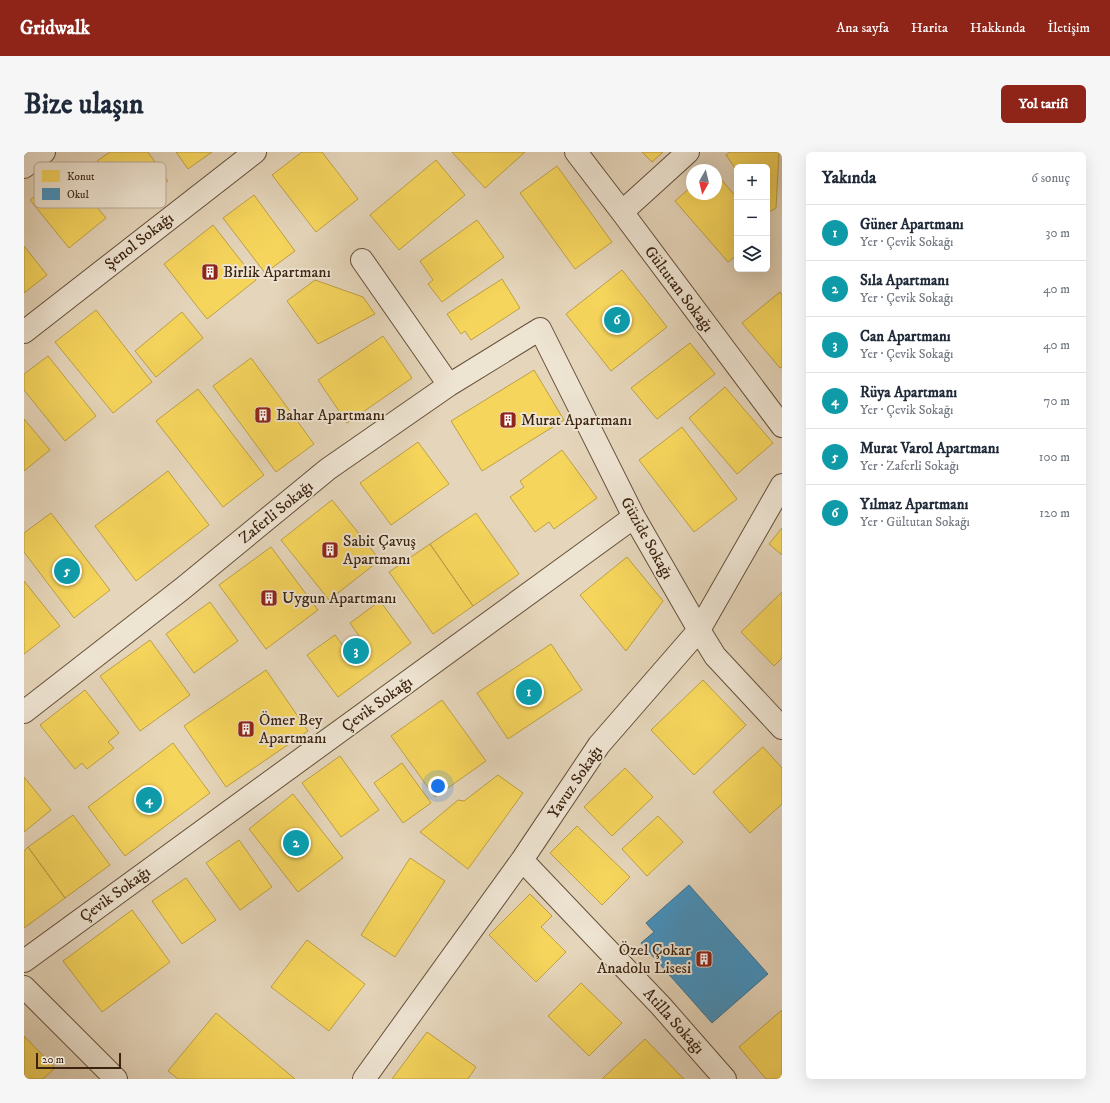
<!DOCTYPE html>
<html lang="tr">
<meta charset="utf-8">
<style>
:root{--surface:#fff;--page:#f6f6f7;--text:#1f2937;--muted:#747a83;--line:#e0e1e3;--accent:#8f2418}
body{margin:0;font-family:"IM FELL DW Pica",serif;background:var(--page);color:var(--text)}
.controls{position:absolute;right:12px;top:12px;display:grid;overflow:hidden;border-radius:6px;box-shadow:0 4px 16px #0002}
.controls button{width:36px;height:36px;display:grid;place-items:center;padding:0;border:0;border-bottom:1px solid var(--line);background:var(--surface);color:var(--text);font:20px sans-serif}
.compass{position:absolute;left:662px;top:12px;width:36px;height:36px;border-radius:50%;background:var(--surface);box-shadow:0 4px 16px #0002;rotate:188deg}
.scale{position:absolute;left:12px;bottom:10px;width:85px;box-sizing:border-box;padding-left:4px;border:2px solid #3c2310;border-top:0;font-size:11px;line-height:14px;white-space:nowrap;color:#3c2310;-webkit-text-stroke:3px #eee4d2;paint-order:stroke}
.you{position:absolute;left:414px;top:634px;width:14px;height:14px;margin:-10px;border:3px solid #fff;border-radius:50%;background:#1a73e8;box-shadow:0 0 0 6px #1a73e833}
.badge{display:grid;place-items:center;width:26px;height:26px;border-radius:50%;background:var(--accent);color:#fff;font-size:13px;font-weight:700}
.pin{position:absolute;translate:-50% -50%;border:2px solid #fff;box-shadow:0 1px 4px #0006}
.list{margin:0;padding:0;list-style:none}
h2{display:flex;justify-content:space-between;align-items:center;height:52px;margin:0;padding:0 16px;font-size:17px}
h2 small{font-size:13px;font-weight:400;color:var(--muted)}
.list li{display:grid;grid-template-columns:26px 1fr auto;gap:12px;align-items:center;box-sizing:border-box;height:56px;padding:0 16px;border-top:1px solid var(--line)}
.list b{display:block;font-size:15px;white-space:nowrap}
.list p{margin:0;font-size:13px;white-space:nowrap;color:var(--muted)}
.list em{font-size:13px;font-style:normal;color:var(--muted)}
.icon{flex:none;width:22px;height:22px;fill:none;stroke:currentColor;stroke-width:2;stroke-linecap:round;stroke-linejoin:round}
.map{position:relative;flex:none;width:758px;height:927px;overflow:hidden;border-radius:6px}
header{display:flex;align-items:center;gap:24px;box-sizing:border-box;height:56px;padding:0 20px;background:var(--accent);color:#fff}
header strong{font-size:19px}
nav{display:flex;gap:22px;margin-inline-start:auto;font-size:14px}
.intro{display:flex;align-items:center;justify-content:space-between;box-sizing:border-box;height:96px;padding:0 24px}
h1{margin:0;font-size:28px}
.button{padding:10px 18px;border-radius:6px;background:var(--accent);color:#fff;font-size:14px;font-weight:700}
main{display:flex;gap:24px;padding:0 24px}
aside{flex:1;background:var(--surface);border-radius:6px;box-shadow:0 4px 16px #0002}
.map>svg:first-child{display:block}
.homes{fill:#f6d55c;stroke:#bea045}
.schools{fill:#4393c3;stroke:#41718d}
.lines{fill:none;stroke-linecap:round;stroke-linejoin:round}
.minor-casing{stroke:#66503a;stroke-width:24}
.minor{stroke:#eee4d2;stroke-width:22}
.labels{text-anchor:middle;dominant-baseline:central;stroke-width:4;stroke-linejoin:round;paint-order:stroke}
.street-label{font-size:16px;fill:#3c2310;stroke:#eee4d2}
.poi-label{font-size:16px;fill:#3c2310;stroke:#eee4d2;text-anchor:start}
.key{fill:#eee4d2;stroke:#b9aa98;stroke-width:1}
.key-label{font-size:11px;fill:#3c2310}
</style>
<header>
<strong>Gridwalk</strong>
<nav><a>Ana sayfa</a><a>Harita</a><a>Hakkında</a><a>İletişim</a></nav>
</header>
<div class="intro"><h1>Bize ulaşın</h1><a class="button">Yol tarifi</a></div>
<main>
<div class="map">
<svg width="758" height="927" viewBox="0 0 758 927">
<rect width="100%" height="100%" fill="#e5d5ba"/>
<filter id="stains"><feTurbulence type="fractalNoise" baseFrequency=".005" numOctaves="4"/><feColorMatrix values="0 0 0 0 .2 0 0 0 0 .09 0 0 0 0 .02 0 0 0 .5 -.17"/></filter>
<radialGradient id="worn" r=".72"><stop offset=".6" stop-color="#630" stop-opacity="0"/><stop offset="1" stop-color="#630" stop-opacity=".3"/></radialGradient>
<!-- homes -->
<path class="homes" d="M86 0H124L144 29 105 55 73 9Z
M152 0H188L164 17Z
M278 0H298L334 47 292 80 248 23Z
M428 0H501L461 36Z
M618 0H639L628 10Z
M706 0H755L752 56 743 61V15H713V19L702 3Z
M412 8 441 43 375 98 346 63Z
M533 14 588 90 551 117 496 41Z
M42 18 82 66 45 96 6 48Z
M692 21 713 46V103L704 110 651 49 668 34V42H692Z
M230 43 271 99 241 121 199 66Z
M453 68 480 105 418 150 404 132 409 128 396 109Z
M189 73 232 128 183 167 140 112Z
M0 94 23 123 0 141Z
M598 118 643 175 587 219 542 162Z
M478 127 496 156 447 188 441 179 437 182 423 162Z
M291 128 339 145 351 162 294 192 263 149Z
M756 140 758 143V215L756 216 718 171Z
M72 158 128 230 89 261 31 190Z
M158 160 179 186 132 225 111 199Z
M359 184 388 226 323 271 294 228Z
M666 191 691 222 633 267 607 236Z
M24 204 72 264 41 289 0 238V222Z
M227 206 290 292 252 320 189 234Z
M510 218 540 268 458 319 427 269Z
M701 235 749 291 713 322 665 266Z
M174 237 240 323 199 355 132 269Z
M0 267 26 298 0 319Z
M658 275 713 347 670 380 615 308Z
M394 290 425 332 367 373 336 331Z
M538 298 573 346 530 377 525 370 511 380 486 345 500 335 496 329Z
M144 319 185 373 112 429 71 374Z
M308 348 356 408 305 448 257 388Z
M27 361 86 438 50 466 0 400V381Z
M452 361 495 422 449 454 406 392Z
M758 376V403L745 392Z
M406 392 449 454 409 482 365 420Z
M247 395 294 458 242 497 195 433Z
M603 405 639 449 602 499 556 443Z
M0 429 36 474 0 502Z
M758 440V506L750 514 717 480Z
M356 449 387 491 314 545 283 503 311 483 320 495 335 484 326 471Z
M186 450 214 489 170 521 142 482Z
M126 488 166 543 116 579 76 524Z
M527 492 558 538 484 587 453 541Z
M242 518 284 579 202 635 160 574Z
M679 528 722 573 670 623 627 578Z
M61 538 95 581 84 590 90 596 63 617 58 611 51 617 16 573Z
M418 548 462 609 411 645 367 584Z
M149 591 186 641 101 704 64 655Z
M739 595 758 616V652L726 681 689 640Z
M316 604 355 658 317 685 278 631Z
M378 611 407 651 379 671 350 631Z
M601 616 629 645 588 684 560 655Z
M474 623 499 641 444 717 396 680 434 648 440 649Z
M0 625 27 658 0 680Z
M269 642 319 706 274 740 225 677Z
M49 663 86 713 41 746 4 695Z
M634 664 659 690 623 724 598 697Z
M553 674 606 725 578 753 526 701Z
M215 688 248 735 216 758 182 711Z
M4 695 41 746 0 776V699Z
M386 706 421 729 371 805 337 783Z
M162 726 192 768 158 792 128 749Z
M506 742 528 764 517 775 542 800 512 830 465 783Z
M108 758 146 810 78 860 39 809Z
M283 788 341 832 305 879 247 835Z
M557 831 598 871 565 904 524 864Z
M758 858V927H742L715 895Z
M192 861 271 927H154L144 919Z
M403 880 452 915 444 927H368Z
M0 884 31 916 19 927H0Z
M621 887 660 927H578Z"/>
<!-- schools -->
<path class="schools" d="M665 733 744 822 688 871 617 791 630 780 622 771Z"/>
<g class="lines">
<!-- minor casing -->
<g class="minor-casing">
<path id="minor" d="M552 0 598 60 758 274
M0 15 20 0
M598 60 664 0
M338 108 425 233
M0 180 231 0
M0 560 158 437 304 317 425 233 516 177 610 365 675 478 691 504 758 576
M498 708 637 854 701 927
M0 809 610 365
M0 835 92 927
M340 927 498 708 575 593 675 478 758 333"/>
</g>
<!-- minor -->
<use href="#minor" class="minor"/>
</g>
<!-- icons -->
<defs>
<g id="building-square" transform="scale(0.9)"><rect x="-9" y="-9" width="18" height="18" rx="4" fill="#8f2418" stroke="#eee4d2"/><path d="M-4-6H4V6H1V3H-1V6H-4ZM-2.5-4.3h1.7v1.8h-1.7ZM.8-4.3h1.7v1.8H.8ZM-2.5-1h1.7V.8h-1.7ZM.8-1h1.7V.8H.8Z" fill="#fff"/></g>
</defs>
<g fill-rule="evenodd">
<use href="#building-square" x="186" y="120"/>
<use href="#building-square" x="239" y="263"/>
<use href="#building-square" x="484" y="268"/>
<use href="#building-square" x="306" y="398"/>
<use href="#building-square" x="245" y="446"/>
<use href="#building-square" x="222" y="577"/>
<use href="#building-square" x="680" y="807"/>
</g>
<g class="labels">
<!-- street labels -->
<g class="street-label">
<text transform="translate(115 89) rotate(-38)">Şenol Sokağı</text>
<text transform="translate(655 137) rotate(53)">Gültutan Sokağı</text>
<text transform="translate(252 360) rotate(-39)">Zaferli Sokağı</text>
<text transform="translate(623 386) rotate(61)">Güzide Sokağı</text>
<text transform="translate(353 552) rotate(-36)">Çevik Sokağı</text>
<text transform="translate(551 630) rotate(-56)">Yavuz Sokağı</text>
<text transform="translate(91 742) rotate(-36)">Çevik Sokağı</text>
<text transform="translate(650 869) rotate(48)">Atilla Sokağı</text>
</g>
<!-- poi labels -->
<g class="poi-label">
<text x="199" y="120">Birlik Apartmanı</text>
<text x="252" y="263">Bahar Apartmanı</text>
<text x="497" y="268">Murat Apartmanı</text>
<text x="319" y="389">Sabit Çavuş<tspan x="319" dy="18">Apartmanı</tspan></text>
<text x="258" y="446">Uygun Apartmanı</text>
<text x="235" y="568">Ömer Bey<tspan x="235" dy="18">Apartmanı</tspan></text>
<text x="667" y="798" text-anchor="end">Özel Çokar<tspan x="667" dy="18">Anadolu Lisesi</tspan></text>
</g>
</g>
<!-- legend -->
<rect x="10" y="10" width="132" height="46" rx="6" class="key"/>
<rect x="18" y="18" width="18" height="12" fill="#f6d55c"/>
<rect x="18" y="36" width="18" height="12" fill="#4393c3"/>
<g class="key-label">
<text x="43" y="28">Konut</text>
<text x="43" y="46">Okul</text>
</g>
<rect width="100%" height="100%" filter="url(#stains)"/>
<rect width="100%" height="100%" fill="url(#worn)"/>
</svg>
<div class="controls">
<button>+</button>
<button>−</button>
<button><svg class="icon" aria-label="layers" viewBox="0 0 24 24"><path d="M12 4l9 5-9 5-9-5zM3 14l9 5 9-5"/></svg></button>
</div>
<svg class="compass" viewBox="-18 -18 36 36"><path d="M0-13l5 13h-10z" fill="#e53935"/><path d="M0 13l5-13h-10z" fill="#747a83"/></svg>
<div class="scale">20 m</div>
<div class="you"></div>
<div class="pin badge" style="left:505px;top:540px;background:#0f9aa8">1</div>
<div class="pin badge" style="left:272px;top:691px;background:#0f9aa8">2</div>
<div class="pin badge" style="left:332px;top:499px;background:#0f9aa8">3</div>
<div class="pin badge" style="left:125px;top:648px;background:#0f9aa8">4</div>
<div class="pin badge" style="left:43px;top:419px;background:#0f9aa8">5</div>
<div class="pin badge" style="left:593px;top:168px;background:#0f9aa8">6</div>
</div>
<aside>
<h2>Yakında<small>6 sonuç</small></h2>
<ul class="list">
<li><span class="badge" style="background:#0f9aa8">1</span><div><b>Güner Apartmanı</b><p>Yer · Çevik Sokağı</p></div><em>30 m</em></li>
<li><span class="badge" style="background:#0f9aa8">2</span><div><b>Sıla Apartmanı</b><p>Yer · Çevik Sokağı</p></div><em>40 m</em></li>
<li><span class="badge" style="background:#0f9aa8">3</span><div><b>Can Apartmanı</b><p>Yer · Çevik Sokağı</p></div><em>40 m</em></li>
<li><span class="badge" style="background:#0f9aa8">4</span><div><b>Rüya Apartmanı</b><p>Yer · Çevik Sokağı</p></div><em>70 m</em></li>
<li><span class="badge" style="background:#0f9aa8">5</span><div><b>Murat Varol Apartmanı</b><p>Yer · Zaferli Sokağı</p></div><em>100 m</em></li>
<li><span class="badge" style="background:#0f9aa8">6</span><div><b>Yılmaz Apartmanı</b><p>Yer · Gültutan Sokağı</p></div><em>120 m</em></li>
</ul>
</aside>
</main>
